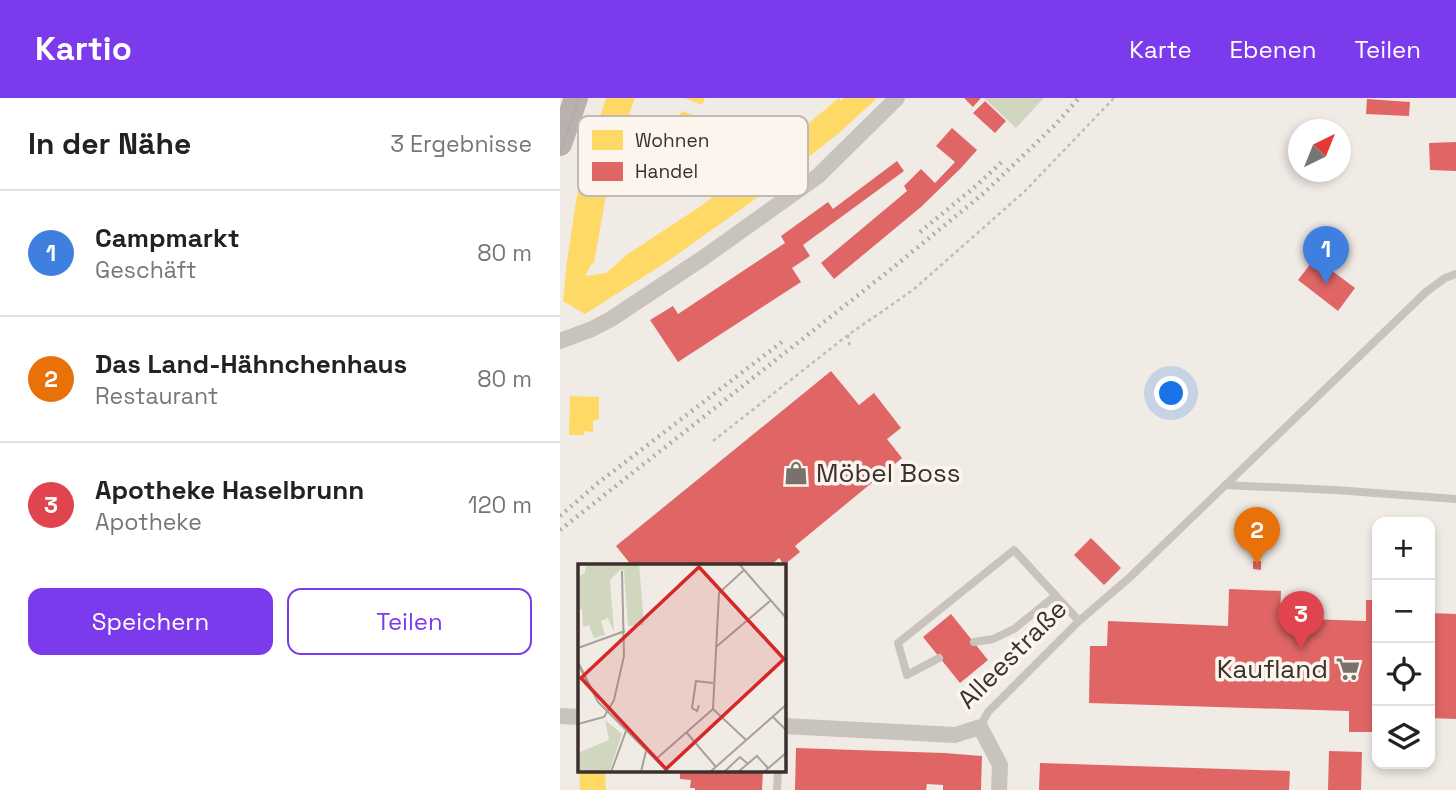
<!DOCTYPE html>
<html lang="de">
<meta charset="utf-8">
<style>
:root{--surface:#fff;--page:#f2f2f2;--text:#222;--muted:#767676;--line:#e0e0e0;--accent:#7c3aed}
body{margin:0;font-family:"Space Grotesk",sans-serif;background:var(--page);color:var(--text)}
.controls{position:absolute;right:21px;bottom:21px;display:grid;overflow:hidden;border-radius:14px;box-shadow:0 4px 10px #0003}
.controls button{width:63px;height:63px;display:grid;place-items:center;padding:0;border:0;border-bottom:2px solid var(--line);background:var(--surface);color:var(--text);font:35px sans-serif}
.compass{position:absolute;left:728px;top:21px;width:63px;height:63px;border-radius:50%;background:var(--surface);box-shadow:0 4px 10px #0003;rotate:43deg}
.you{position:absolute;left:612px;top:296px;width:24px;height:24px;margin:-18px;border:5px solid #fff;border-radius:50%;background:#1a73e8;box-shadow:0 0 0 10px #1a73e833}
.badge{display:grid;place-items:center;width:46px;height:46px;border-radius:50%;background:var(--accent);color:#fff;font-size:23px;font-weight:700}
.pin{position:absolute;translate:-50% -58px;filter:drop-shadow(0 2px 4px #0008)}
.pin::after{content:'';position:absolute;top:37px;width:24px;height:21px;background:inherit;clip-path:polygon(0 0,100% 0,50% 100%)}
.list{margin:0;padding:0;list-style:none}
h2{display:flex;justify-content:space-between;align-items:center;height:91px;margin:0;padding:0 28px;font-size:30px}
h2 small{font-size:23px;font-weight:400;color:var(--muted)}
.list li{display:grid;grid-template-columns:46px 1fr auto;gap:21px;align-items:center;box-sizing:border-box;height:126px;padding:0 28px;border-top:2px solid var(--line)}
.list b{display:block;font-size:26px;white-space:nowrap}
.list p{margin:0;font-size:23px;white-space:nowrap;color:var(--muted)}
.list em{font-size:23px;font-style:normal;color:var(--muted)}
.actions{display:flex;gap:14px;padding:21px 28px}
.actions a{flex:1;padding:16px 0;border:2px solid var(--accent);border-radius:14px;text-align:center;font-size:24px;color:var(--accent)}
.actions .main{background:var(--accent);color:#fff}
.icon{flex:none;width:38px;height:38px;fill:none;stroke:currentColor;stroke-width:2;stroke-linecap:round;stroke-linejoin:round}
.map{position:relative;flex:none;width:896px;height:692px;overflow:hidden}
header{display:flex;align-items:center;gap:42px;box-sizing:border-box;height:98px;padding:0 35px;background:var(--accent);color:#fff}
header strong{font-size:33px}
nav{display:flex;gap:38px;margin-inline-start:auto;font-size:24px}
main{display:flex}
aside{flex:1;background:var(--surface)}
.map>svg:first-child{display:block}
.green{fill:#d1d6bf}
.homes{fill:#ffd966}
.shops{fill:#e06666}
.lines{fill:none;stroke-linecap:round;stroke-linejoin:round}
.path{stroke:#c2bbb6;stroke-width:2.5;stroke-dasharray:3.5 3.5;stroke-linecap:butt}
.lane{stroke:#c9c3be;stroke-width:8}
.street{stroke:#c9c3be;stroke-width:16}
.primary{stroke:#b8b1ad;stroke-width:24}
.tram{stroke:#b1aca8;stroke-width:2}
.rail{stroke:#b1aca8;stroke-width:4.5;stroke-dasharray:2 5;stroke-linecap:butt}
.labels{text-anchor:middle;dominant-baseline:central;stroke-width:7;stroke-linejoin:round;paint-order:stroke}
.poi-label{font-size:26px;fill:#3b302b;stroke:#fbf5ee;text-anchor:start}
.street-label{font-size:26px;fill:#3b302b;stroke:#fbf5ee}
.inset-road{fill:none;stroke:#a8a09b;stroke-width:2}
.view{fill:#d62828;fill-opacity:0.15;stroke:#d62828;stroke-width:3.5}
.inset-edge{fill:none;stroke:#3b302b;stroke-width:3.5}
.key{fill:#fbf5ee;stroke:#c1bab4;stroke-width:2}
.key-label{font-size:19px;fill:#3b302b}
</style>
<header>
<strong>Kartio</strong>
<nav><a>Karte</a><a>Ebenen</a><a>Teilen</a></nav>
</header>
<main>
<aside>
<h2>In der Nähe<small>3 Ergebnisse</small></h2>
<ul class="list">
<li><span class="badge" style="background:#3f7fe0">1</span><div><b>Campmarkt</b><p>Geschäft</p></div><em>80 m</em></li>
<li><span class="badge" style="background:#e8710a">2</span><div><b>Das Land-Hähnchenhaus</b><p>Restaurant</p></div><em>80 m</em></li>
<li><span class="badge" style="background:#e0444e">3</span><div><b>Apotheke Haselbrunn</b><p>Apotheke</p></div><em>120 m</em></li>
</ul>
<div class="actions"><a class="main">Speichern</a><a>Teilen</a></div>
</aside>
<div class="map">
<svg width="896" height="692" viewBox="0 0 896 692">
<rect width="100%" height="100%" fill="#f0ebe5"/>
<!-- green -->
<path class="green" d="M424 0H484L456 30Z"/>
<!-- homes -->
<path class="homes" d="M46 0H75L56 53 49 80 34 165H32L25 178 46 175 68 156 141 108 215 53 279 0 281 3 284 0H317L280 34 205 94 108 163 25 216 3 203 7 163 16 103 23 74Z
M125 0H145L142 7Z
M122 13 143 21 118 56 100 44Z
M10 298 39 299V321L33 323V334L24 333V337H9Z
M19 673H45L46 692H20Z"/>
<!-- shops -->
<path class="shops" d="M404 0H421L413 9Z
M807 1 850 4 849 18 806 16Z
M425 3 446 23 435 35 413 15Z
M392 30 417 52 401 70 361 109 274 181 261 165 347 93 344 88 361 71 375 85 395 64 376 48Z
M896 44V73L870 72 869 45Z
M337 63 344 73 243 147 250 158 232 170 241 184 118 264 90 222 113 208 118 216 225 145 221 138 268 104 273 111Z
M755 160 795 190 778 213 738 182Z
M271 273 299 307 314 295 341 330 327 341 342 360 235 448 240 454 224 467 219 460 210 468H72L56 448Z
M531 440 561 470 544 487 514 457Z
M693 463H701V472L693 471Z
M669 491 721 493 720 520 806 523V502H814L813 514H817V634H789V613L529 605 530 548H547L548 523 668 528Z
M870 515 896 516V621L870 620Z
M391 516 428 562 400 585 363 539Z
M236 650 384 655 422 658 421 692H383V687L367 686 366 692H235Z
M769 653 802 654 801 692H768Z
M480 665 730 673 729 692H479Z
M120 673H203L202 692H135V690H130L131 682 120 681Z"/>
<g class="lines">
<!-- path -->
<path class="path" d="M288 237 290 251
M153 343 288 237 353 192 465 93 554 0"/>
<!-- lane -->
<path class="lane" d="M665 387 775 392 896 401
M414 544 433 541 454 531 495 498
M379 560 347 577 338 545 454 452 519 523
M420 629 428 614 519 523 569 480 866 194 885 180 896 176
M217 692 218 673"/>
<!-- street -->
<path class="street" d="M0 243 32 231 51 221 143 160 258 78 337 0
M0 618 19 619
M224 628 395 637 420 629 440 667 439 692"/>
<!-- primary -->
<path class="primary" d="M0 46 16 0"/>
<!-- tram -->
<path class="tram" d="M0 56 19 0"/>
<!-- rail -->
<path class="rail" d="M360 134 417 87 445 61
M0 418 38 385 223 243
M0 432 330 172 424 95 495 27 519 0"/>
</g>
<!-- icons -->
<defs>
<g id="shop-bare" transform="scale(1.89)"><path d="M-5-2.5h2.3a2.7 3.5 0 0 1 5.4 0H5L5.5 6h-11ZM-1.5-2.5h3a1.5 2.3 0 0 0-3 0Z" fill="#7a716c" stroke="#fbf5ee" stroke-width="2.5" paint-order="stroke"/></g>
<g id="supermarket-bare" transform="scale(1.89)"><path d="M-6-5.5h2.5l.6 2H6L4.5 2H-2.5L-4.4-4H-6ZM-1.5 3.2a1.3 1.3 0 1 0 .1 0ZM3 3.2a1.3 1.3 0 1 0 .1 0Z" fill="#7a716c" stroke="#fbf5ee" stroke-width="2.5" paint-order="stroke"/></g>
</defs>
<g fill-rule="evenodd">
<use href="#shop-bare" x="236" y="375"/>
<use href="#supermarket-bare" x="788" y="571"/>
</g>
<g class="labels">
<!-- poi labels -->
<g class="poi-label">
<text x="256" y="375">Möbel Boss</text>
<text x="768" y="571" text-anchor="end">Kaufland</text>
</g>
<!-- street labels -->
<g class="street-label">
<text transform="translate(452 556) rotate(-45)">Alleestraße</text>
</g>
</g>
<!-- overview -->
<g transform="translate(18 466)">
<rect width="208" height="208" fill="#f0ebe5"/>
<path d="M8 0H61L66 61 50 62 46 6H42L32 16 36 68 30 54 23 57 27 71 16 74 11 61 5 63 4 45 0 46V13L7 9ZM27 156 44 170 31 208H0V189L31 176Z" fill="#d1d6bf"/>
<path class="inset-road" d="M161 0 209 55M138 83 192 37M0 84 47 67M0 98 20 138 91 208M0 100 20 138 90 208M121 141 119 147 114 144 118 117 135 119M135 145 168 176M194 152 209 167M0 160 26 153 36 136 46 92 44 7M109 169 138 203M77 196 135 145 141 29 166 6M33 208 48 167M63 208 68 187M132 208 209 140M146 208 162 193 170 200M160 208 179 192 190 204M186 208 209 188"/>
<path class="view" d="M121 3 206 95 88 205 3 114Z"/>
<rect width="208" height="208" class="inset-edge"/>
</g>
<!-- legend -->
<rect x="18" y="18" width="230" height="80" rx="10" class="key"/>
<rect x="32" y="32" width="31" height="20" fill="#ffd966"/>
<rect x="32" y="64" width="31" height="19" fill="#e06666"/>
<g class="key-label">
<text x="75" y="49">Wohnen</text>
<text x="75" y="80">Handel</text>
</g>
</svg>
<div class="controls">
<button>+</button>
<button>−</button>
<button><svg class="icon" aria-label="locate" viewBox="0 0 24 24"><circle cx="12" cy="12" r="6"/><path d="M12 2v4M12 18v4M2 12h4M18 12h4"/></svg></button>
<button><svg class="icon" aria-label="layers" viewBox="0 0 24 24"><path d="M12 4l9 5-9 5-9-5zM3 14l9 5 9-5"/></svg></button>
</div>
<svg class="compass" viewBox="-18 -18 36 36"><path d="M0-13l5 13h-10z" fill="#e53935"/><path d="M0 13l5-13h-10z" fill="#767676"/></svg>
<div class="you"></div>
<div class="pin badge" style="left:766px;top:186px;background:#3f7fe0">1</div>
<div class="pin badge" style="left:697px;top:467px;background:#e8710a">2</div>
<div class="pin badge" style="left:741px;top:551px;background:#e0444e">3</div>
</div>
</main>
